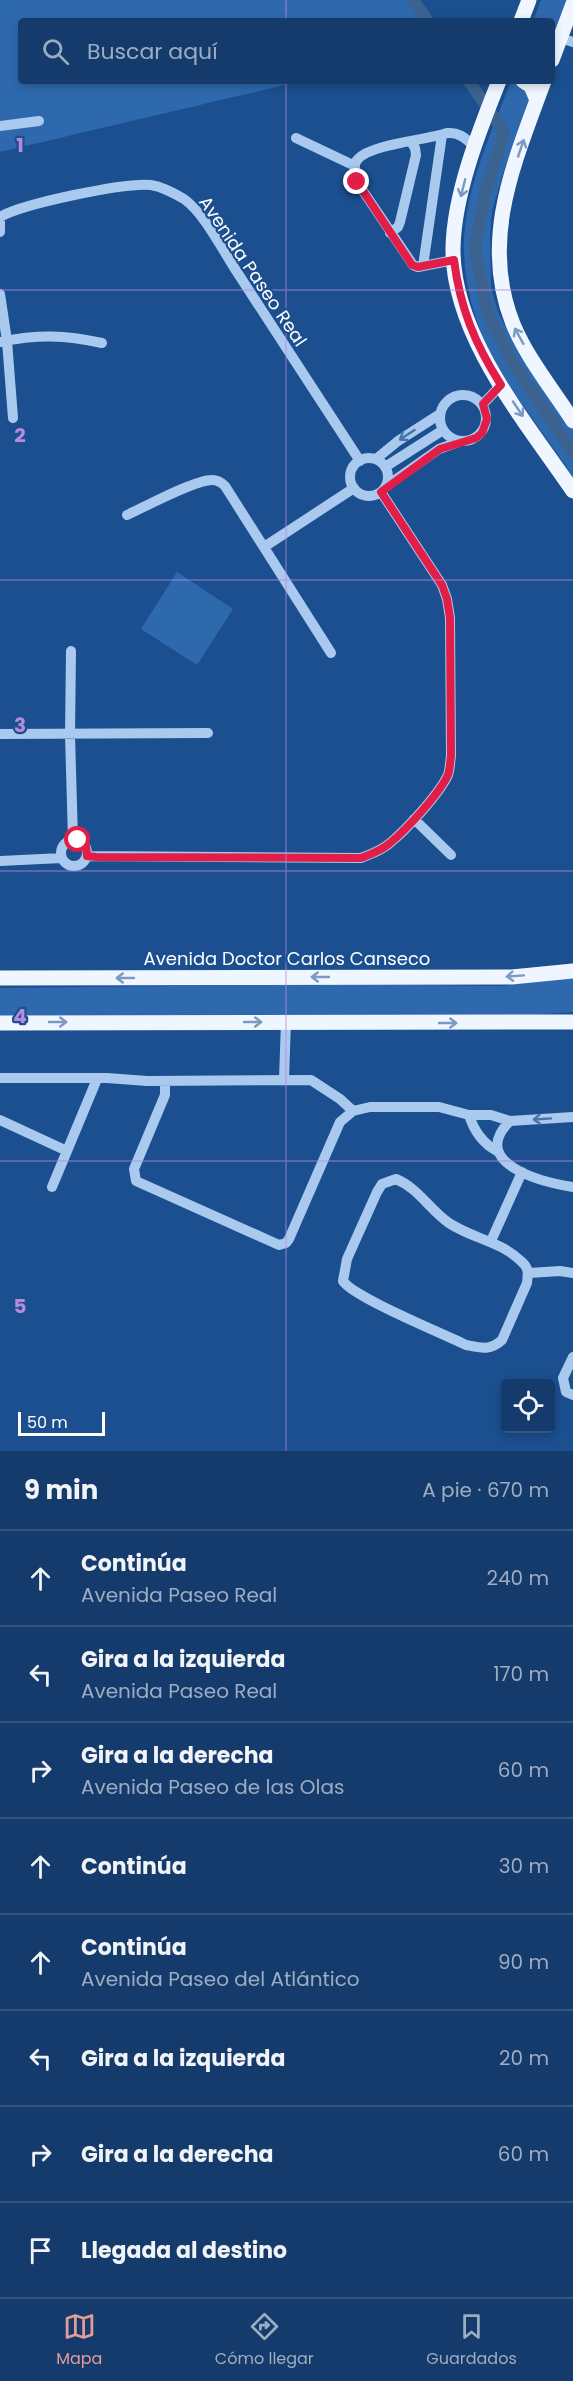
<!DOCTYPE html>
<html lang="es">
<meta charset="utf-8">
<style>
:root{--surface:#143b6b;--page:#214673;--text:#f1f3f6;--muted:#9dadc1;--line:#33557e;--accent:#e69b98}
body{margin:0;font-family:Poppins,sans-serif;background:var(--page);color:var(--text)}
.controls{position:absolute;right:18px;bottom:18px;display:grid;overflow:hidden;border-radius:6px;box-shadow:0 3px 9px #0003}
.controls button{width:54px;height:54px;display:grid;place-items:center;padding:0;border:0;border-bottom:2px solid var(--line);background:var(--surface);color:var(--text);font:30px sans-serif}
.scale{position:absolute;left:18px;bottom:15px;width:87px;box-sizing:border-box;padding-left:6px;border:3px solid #fff;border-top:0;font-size:16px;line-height:21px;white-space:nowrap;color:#fff;-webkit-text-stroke:4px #1b4f8f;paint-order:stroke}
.stop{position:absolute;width:18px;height:18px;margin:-14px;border:4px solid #e11d48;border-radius:50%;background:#fff}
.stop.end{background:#e11d48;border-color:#fff;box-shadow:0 2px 6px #0008}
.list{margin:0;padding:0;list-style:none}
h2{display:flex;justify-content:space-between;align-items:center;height:78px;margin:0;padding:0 24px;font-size:26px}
h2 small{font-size:20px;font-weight:400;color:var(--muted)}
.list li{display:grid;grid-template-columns:39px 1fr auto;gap:18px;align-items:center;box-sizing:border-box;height:96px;padding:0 24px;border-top:2px solid var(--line)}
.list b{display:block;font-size:22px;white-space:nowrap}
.list p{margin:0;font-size:20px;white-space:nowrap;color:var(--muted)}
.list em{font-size:20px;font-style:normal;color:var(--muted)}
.icon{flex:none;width:33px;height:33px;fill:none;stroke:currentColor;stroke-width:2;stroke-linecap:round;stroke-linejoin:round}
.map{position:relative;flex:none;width:573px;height:1451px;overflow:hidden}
.search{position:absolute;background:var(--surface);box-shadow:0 3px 9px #0003;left:18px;right:18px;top:18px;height:66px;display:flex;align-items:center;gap:15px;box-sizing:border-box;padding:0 21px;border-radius:6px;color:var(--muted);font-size:22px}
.sheet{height:846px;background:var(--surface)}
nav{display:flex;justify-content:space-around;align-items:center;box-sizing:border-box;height:84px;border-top:2px solid var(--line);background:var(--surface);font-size:16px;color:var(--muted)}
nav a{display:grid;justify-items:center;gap:3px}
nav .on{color:var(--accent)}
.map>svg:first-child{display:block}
.green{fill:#2e69ad}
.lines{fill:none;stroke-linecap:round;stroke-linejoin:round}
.canal{stroke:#3c6290;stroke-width:12}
.minor{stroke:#a9c9ee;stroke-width:10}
.major{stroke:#f0f6ff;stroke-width:15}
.oneway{stroke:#7b9ac1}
.oneway2{stroke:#4674ac}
.route{stroke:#e11d48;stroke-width:8}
.grid{fill:none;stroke:#b68bdc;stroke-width:1.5;stroke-opacity:0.55}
.labels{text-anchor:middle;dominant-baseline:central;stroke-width:4.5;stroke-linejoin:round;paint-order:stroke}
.street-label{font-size:18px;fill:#fff;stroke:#1b4f8f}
.grid-label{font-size:20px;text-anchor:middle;font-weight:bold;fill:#b68bdc;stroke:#1b4f8f;stroke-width:4.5;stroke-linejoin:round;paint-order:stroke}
</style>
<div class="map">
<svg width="573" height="1451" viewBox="0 0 573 1451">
<rect width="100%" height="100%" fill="#1b4f8f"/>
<!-- green -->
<path class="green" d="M0 0H409L421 21H21V81H302L0 152Z
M541 0H567L552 41V21H533Z
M511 81H537L504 170 492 211 490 235 491 288 498 312 509 334 573 430V477C546 435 513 396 490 352 470 314 459 261 466 219 473 171 494 126 511 81Z
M177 572 233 609 197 665 141 629Z
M573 978V1012L506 1017 0 1019V988L330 984 500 986Z"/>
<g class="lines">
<!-- canal -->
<path class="canal" d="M413 0 428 21
M469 81 504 132 485 194 475 248 487 312 511 360 573 452"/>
<!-- minor -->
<path class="minor" d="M560 38 573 42
M0 126 39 121
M296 138 355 166
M0 217C22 204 125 182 151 185 163 187 174 193 184 199 204 213 222 249 235 269 277 333 318 397 360 461
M0 219V232
M390 233 398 227 400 222 416 155 415 148 411 142
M454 260 418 267 413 265 357 182C355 174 352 165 358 159 371 144 427 140 447 133 459 132 465 138 474 146
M423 266 442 135
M0 294 7 341 13 418
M0 342C38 334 65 335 102 343
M440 418a23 23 0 1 1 46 0a23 23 0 1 1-46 0Z
M483 404 501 385
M350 477a19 19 0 1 1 38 0a19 19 0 1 1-38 0Z
M376 459 398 441 440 414
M385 467 443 430
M385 487 439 449 461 441
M127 515C145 507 194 480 212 480 218 480 221 482 225 486L331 653
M264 547 354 488
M71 651 70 735 73 840
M0 734 208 733
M414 819 451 855
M61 853a13 13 0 1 1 26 0a13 13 0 1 1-26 0Z
M87 856 361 858C371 854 381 851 390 843 407 829 439 794 448 775 450 769 450 762 451 756L450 618 447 599 442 585 381 492
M0 861 62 858
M0 1078H107L147 1081 311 1080 340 1099 353 1111 370 1107H439L469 1115H491L510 1121 573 1117
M284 1079 286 1021
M165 1081V1095L134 1169 136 1181 279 1245 286 1243 289 1239 340 1122 353 1111
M469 1115C474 1131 482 1143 497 1151
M0 1120 67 1151
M510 1121C468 1163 541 1182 573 1187
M396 1179C418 1188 430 1210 449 1223 473 1239 501 1241 522 1262 529 1268 528 1274 527 1283L502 1340C490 1351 481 1348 466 1345 444 1334 353 1297 343 1281L347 1259 377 1192 382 1184Z
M52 1187 97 1079
M491 1241 522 1172
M529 1273 560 1271 573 1273
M573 1357 563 1378 566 1392 573 1395"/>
<!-- major -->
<path class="major" d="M521 21 529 0
M552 60 573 4
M499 81C479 131 454 194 453 248 452 335 526 422 573 491
M523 81 531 86 537 100
M544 81C515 161 479 239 513 324 527 358 553 390 573 421
M0 978 512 977 573 971
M0 1023 573 1022"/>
</g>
<!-- one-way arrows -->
<defs><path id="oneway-shaft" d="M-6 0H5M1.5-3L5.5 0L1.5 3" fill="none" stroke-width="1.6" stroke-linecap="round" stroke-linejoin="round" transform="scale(1.5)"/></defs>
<g class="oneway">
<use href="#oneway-shaft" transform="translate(521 148) rotate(-71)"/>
<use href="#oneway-shaft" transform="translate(463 188) rotate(104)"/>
<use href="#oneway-shaft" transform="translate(519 336) rotate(-119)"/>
<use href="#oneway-shaft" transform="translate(518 409) rotate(56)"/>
<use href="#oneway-shaft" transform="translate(515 976) rotate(176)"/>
<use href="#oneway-shaft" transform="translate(320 977) rotate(180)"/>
<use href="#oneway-shaft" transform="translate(125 978) rotate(180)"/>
<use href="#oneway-shaft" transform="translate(58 1022)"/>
<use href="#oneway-shaft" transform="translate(253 1022)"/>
<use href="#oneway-shaft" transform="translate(448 1023)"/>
</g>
<g class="oneway2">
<use href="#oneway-shaft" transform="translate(407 435) rotate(147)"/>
<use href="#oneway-shaft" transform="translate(542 1119) rotate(176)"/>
</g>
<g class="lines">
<!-- route -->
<path class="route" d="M78 840 86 846 87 856 96 857 361 858C371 854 381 851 390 843 407 829 439 794 448 775 450 769 450 762 451 756L450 618 447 599 442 585 381 492 440 449 476 438 482 433 487 419 483 404 501 385C475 344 460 308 454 260L418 267 412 265 357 182"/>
</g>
<!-- grid -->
<path class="grid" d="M286 0V21M286 81V1451M0 290H573M0 580H573M0 871H573M0 1161H573"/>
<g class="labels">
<!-- street labels -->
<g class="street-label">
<text transform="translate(253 271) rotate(56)">Avenida Paseo Real</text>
<text x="287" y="958">Avenida Doctor Carlos Canseco</text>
</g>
</g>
<g class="grid-label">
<text x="20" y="152">1</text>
<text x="20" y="442">2</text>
<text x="20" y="732">3</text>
<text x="20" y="1023">4</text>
<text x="20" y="1313">5</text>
</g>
</svg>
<div class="controls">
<button><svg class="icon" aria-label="locate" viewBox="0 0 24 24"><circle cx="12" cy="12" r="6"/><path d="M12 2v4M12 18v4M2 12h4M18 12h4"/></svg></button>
</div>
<div class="scale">50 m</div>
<div class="stop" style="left:78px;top:840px"></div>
<div class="stop end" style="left:357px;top:182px"></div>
<div class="search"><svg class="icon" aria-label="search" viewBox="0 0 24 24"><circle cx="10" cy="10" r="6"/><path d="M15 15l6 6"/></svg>Buscar aquí</div>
</div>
<section class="sheet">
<h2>9 min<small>A pie · 670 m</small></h2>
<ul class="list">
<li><svg class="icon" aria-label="ahead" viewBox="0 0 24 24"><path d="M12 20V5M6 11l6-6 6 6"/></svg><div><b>Continúa</b><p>Avenida Paseo Real</p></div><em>240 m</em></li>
<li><svg class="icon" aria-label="left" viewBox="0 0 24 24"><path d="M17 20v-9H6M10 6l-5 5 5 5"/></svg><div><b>Gira a la izquierda</b><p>Avenida Paseo Real</p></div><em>170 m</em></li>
<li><svg class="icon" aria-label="right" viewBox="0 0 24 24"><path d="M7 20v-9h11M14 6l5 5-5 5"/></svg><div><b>Gira a la derecha</b><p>Avenida Paseo de las Olas</p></div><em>60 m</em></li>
<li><svg class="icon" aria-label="ahead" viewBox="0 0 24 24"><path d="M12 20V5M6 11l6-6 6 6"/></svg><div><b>Continúa</b></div><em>30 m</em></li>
<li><svg class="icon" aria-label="ahead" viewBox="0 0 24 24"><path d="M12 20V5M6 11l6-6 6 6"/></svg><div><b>Continúa</b><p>Avenida Paseo del Atlántico</p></div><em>90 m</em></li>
<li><svg class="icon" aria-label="left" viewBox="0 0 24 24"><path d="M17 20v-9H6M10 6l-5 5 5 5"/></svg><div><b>Gira a la izquierda</b></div><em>20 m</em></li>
<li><svg class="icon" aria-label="right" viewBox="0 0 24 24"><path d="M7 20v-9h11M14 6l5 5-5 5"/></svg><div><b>Gira a la derecha</b></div><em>60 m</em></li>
<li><svg class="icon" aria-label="arrive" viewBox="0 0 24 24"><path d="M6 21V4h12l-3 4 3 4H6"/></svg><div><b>Llegada al destino</b></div></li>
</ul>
</section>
<nav>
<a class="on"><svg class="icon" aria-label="map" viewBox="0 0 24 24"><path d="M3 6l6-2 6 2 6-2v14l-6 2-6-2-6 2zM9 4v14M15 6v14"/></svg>Mapa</a>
<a><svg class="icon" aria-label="directions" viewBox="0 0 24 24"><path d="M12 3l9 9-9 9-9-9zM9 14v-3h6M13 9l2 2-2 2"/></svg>Cómo llegar</a>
<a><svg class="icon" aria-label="saved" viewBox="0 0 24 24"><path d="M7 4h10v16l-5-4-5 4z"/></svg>Guardados</a>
</nav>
